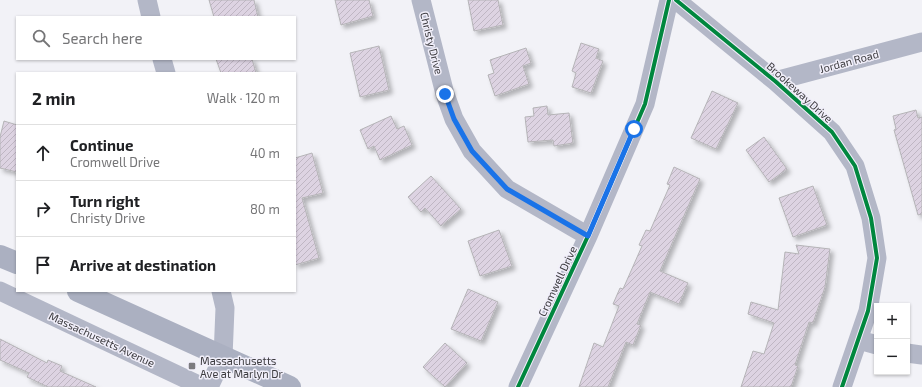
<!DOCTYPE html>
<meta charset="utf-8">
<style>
:root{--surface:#fff;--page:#f2f2f2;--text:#202124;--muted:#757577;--line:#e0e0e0}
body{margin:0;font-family:"Exo 2",sans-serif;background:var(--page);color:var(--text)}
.controls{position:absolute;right:12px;bottom:12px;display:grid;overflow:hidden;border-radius:0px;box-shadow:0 1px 3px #0004}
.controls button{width:36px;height:36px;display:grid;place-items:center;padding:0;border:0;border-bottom:1px solid var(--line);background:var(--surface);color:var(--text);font:20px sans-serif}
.stop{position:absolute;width:12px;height:12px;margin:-9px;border:3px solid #1a73e8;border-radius:50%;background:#fff}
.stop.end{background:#1a73e8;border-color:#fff;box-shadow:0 1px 4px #0008}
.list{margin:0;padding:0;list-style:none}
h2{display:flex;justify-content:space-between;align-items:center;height:52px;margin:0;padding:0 16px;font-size:17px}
h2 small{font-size:13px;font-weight:400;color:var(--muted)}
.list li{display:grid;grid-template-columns:26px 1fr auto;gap:12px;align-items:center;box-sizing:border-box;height:56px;padding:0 16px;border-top:1px solid var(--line)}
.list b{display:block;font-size:15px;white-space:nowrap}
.list p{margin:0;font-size:13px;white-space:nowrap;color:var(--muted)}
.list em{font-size:13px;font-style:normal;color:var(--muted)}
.icon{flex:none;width:22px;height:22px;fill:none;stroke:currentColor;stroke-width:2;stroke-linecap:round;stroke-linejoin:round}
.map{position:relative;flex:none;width:922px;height:387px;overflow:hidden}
.search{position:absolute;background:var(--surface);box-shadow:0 1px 3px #0004;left:16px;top:16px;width:280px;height:44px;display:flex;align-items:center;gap:10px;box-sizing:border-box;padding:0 14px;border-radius:0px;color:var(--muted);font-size:15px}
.panel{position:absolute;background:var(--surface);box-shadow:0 1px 3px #0004;left:16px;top:72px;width:280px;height:220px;border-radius:0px}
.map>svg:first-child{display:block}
.building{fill:url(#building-hatch);stroke:#b5b4b7;filter:url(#shadow)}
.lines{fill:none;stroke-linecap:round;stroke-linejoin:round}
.minor{stroke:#b3b7c7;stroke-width:19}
.major{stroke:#abb0c1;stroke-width:22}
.cycleway-casing{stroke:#f1effa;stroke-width:6}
.cycleway{stroke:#00873e;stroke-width:4}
.route{stroke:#1a73e8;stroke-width:5}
.poi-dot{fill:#7c7b7f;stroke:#f1effa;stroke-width:1.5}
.labels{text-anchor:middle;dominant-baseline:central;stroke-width:3;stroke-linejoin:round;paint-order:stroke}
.street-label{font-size:11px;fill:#3c3b3f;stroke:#f1effa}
.poi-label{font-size:11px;fill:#3c3b3f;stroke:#f1effa;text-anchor:start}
</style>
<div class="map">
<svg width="922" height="387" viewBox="0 0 922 387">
<defs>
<pattern id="building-hatch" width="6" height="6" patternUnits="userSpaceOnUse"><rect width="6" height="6" fill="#ddd3e2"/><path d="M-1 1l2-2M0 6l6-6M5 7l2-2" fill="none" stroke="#bfb6c3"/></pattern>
<filter id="shadow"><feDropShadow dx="3.5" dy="3.5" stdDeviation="2" flood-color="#0004"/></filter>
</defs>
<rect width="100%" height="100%" fill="#f2f2f7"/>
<!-- building -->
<path class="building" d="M209 0H254L258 17H214Z
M335 0H369L373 16 341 25Z
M468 0H498L503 25 474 31Z
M581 43 599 49 596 58 603 61 591 93 572 87 576 73 572 71Z
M379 46 389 90 360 97 350 53Z
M526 48 531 63 523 66 529 84 495 96 488 75 494 73 490 60Z
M216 59H252L256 73H221Z
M712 91 738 103 716 149 691 138Z
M547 106 548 115 569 113 573 143 554 146 553 140 528 142 525 117 534 116 533 108Z
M916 110 918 118 922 117V214L918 215 894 130 896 129 893 116Z
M391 116 397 129 404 126 412 145 380 160 374 146 368 149 360 130Z
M4 121 17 125V172L0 168V137Z
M764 137 787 169 769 182 746 150Z
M312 153 323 193 302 198 319 258 295 265V158Z
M674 167 700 179 660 271 688 283 679 304 650 292 637 324 641 325 633 345 626 342 608 387H579L594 343 603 347 619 306 613 304 620 288 623 289 642 246 639 245 646 230 650 231 670 185 667 184Z
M431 176 461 209 441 226 425 208 421 212 408 197Z
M813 186 827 225 793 237 779 198Z
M499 230 512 266 480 276 468 241Z
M796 245 830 249 825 287 813 323 809 322 795 365 798 366 791 387H741L753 351 764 354 774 323 748 314 751 302 778 310 785 252 799 254Z
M468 289 498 302 481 341 451 329Z
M0 339 47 363 48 360 62 366 60 371 96 387H48L27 377 29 373 0 360Z
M445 343 467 363 445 387 423 367Z"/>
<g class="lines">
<!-- minor -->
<path class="minor" d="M147 0 151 17
M421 0 445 94 454 119 472 151 507 189 588 236
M676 0 775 81 832 132 855 166 871 218 877 258 868 311 842 387
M162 59 166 73
M775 81 922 42
M0 291 203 387
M859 340 877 345
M907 353 922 355
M209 387 223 357 225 308 221 291
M518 387 588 236 645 104 669 0"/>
<!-- major -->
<path class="major" d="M0 256 17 263
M78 291 290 387"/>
<!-- cycleway casing -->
<g class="cycleway-casing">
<path id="cycleway" d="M676 0 775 81 832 132 855 166 871 218 877 258 868 311 842 387
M518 387 588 236 645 104 669 0"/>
</g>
<!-- cycleway -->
<use href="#cycleway" class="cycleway"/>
</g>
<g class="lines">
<!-- route -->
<path class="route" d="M445 94 454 119 472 151 507 189 588 236 634 129"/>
</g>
<!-- markers -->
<rect class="poi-dot" x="188" y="362" width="8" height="8" rx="2"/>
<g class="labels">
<!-- street labels -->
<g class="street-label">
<text transform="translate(432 43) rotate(76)">Christy Drive</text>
<text transform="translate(849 61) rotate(-15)">Jordan Road</text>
<text transform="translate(800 92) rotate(42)">Brookeway Drive</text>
<text transform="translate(557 281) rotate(-65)">Cromwell Drive</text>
<text transform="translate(102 339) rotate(25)">Massachusetts Avenue</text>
</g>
<!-- poi labels -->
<g class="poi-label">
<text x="200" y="360">Massachusetts<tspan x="200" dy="13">Ave at Marlyn Dr</tspan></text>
</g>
</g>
</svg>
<div class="controls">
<button>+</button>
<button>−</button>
</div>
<div class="stop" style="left:634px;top:129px"></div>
<div class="stop end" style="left:445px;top:94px"></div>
<div class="search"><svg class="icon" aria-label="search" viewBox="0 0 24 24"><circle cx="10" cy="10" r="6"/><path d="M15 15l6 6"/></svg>Search here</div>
<section class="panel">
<h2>2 min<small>Walk · 120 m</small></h2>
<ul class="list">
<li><svg class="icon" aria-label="ahead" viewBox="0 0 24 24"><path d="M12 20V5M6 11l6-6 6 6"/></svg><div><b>Continue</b><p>Cromwell Drive</p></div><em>40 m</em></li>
<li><svg class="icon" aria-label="right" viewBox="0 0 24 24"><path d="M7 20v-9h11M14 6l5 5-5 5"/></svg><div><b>Turn right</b><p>Christy Drive</p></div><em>80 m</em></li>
<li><svg class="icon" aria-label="arrive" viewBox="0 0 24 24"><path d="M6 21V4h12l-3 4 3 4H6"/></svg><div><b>Arrive at destination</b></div></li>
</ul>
</section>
</div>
